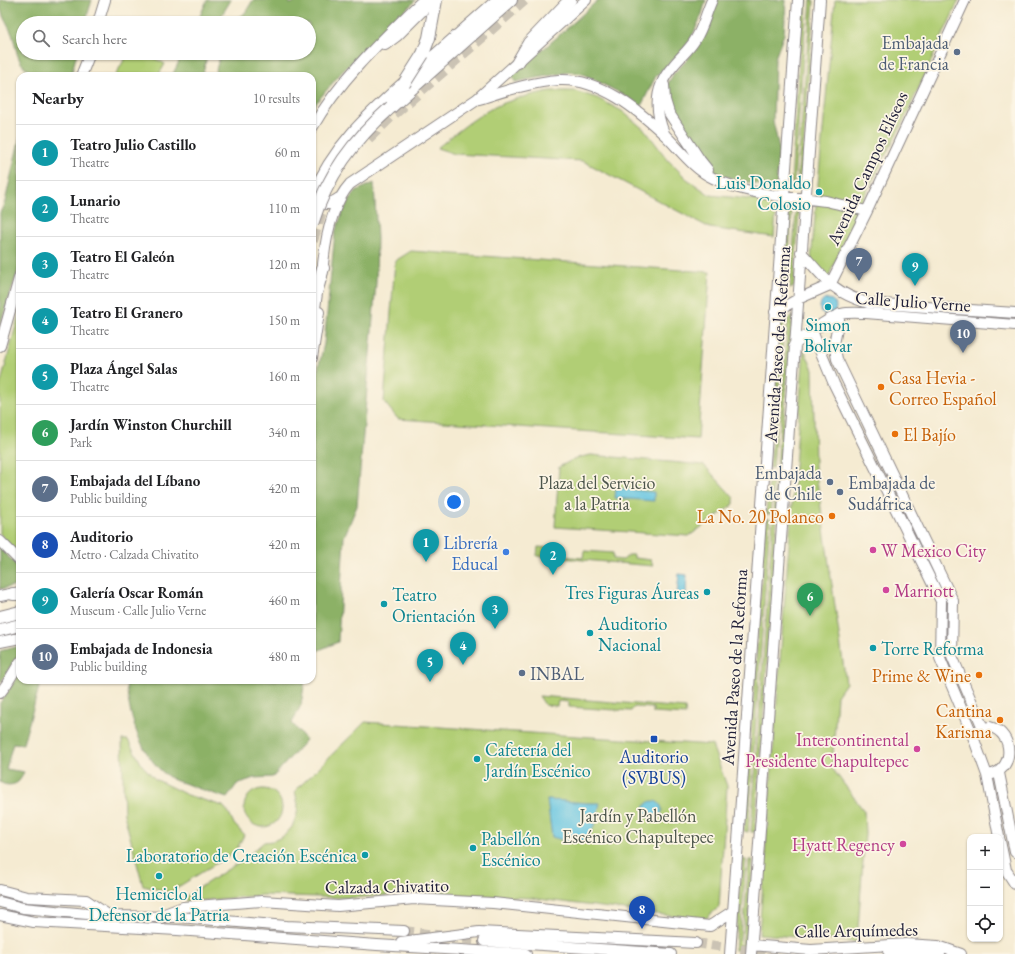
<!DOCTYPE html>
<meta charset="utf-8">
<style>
:root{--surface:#fff;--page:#f2f2f2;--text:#202124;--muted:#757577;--line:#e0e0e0;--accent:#b5179e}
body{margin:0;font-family:"EB Garamond",serif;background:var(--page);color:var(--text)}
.controls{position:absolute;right:12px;bottom:12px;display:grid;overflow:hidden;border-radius:8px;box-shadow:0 1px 3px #0004}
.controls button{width:36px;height:36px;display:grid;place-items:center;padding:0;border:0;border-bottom:1px solid var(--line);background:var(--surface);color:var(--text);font:20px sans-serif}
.you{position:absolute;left:454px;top:502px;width:14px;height:14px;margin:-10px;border:3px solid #fff;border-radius:50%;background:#1a73e8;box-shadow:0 0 0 6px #1a73e833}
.badge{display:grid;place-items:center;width:26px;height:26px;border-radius:50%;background:var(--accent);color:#fff;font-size:13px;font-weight:700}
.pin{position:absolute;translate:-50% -33px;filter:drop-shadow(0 1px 2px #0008)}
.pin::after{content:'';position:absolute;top:21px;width:14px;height:12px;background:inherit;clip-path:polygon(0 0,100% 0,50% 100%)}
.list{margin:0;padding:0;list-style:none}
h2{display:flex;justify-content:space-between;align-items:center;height:52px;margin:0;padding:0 16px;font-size:17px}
h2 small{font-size:13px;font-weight:400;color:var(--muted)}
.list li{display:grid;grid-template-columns:26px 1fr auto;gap:12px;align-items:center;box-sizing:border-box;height:56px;padding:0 16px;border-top:1px solid var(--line)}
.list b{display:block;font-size:15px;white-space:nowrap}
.list p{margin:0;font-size:13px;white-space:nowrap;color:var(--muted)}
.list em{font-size:13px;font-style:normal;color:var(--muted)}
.icon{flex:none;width:22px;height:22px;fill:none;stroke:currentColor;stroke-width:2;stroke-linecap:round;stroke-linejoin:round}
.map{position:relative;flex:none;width:1015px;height:954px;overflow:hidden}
.search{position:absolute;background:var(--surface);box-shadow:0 1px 3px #0004;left:16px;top:16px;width:300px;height:44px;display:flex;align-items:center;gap:10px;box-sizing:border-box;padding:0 14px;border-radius:22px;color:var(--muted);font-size:15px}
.panel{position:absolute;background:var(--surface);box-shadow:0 1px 3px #0004;left:16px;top:72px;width:300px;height:612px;border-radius:12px}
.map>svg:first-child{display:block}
.green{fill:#b1ce74;stroke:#6a7858}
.forest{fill:#8cb166;stroke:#576a50}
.water{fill:#63c4e1;stroke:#42738e}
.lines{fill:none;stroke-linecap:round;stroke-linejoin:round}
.secondary-tunnel{stroke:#cbc3b4;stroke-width:10;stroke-dasharray:10 5;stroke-linecap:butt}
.highway-tunnel{stroke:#cbc3b4;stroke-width:12;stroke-dasharray:12 6;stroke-linecap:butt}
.secondary-casing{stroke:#8c8686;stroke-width:12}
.highway-casing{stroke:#8c8686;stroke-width:14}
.secondary{stroke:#fff;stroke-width:10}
.highway{stroke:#fff;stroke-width:12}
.highway-bridge-casing{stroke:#8c8686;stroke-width:14;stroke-linecap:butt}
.highway-bridge{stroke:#fff;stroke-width:12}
.service-dot{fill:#5c6f8a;stroke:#fcf5e5;stroke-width:1.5}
.culture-dot{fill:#0f9aa8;stroke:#fcf5e5;stroke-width:1.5}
.food-dot{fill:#e8710a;stroke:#fcf5e5;stroke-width:1.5}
.hotel-dot{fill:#d1479c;stroke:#fcf5e5;stroke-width:1.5}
.shop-dot{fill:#3f7fe0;stroke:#fcf5e5;stroke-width:1.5}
.transit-dot{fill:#1a4fb4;stroke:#fcf5e5;stroke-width:1.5}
.labels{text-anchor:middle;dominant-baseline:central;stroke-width:3.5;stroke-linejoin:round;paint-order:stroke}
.service-label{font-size:18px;fill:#4e5e75;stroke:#fcf5e5;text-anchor:end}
.street-label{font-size:18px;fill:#22223b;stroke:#fcf5e5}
.culture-label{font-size:18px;fill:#0d838f;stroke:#fcf5e5;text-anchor:start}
.food-label{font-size:18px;fill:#c56008;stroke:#fcf5e5;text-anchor:end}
.park-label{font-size:18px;fill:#4d564c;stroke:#fcf5e5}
.shop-label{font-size:18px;fill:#366cbe;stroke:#fcf5e5;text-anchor:end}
.hotel-label{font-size:18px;fill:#b23c85;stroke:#fcf5e5;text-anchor:start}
.transit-label{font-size:18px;fill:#164399;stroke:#fcf5e5}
</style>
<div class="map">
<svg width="1015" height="954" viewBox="0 0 1015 954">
<rect width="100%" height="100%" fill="#fcf5e5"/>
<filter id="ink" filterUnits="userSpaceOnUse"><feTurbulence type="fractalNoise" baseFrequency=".025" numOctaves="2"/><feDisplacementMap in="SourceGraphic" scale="8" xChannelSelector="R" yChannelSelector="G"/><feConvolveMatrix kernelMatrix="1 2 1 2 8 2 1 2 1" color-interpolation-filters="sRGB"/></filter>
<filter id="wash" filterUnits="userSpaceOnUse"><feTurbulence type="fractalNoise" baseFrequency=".012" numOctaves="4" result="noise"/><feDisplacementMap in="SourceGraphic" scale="16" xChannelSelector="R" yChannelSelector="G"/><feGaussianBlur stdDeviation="0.9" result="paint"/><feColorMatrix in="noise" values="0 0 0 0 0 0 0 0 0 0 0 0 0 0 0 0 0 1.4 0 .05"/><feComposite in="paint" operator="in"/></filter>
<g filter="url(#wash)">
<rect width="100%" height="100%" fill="#f5ebd2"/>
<!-- green -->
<path class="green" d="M803 0H807L794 183H791Z
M811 0H814L801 184 797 183Z
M835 0H959L905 118 860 204 828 278 811 260Z
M128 53H145L165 64 158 76H115Z
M549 91H575L597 98 622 111 646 131 667 159 687 179 710 195 777 202 774 237 710 228 583 161 455 154 437 148C451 137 466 124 482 114 502 101 526 96 549 91Z
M789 212H792L786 289V291L783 293Z
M796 212H799L794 287 790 289Z
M411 251 710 272 698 439 398 419 384 402 395 261Z
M20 310V555L0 534V386Z
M792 316 780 469 777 468 788 319Z
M784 321 773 468H770L780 324Z
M804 349 813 370 815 466 846 683 837 696 832 768 864 811 865 834 857 942 759 934Z
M591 455 704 465 734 498V504L689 536 555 527 559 467 576 458Z
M769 478H773L770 514H766Z
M776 479H780L777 514H773Z
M766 519H770L748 832 744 831Z
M773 520H777L755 832H751Z
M538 547 561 549V556L583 558 584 551 613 553V559L623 560 629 555H634V558L651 560 653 566 537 556Z
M539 696 685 708 686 715 653 713V708L634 707 631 711 569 707V702L558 701 557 706 545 705Z
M365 722 712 745 727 786 719 907 704 920 531 898 420 893 348 898 263 895 187 902 185 897 244 859 264 842 273 841 284 836 292 827 297 814 298 805 295 791Z
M128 740 142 765 155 779 187 795 223 806 229 813 234 824 244 835 236 851 170 892 143 886 124 814 122 740Z
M244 808a19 19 0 1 1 38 0a19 19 0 1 1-38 0Z
M742 859 746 860 739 950H735Z
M749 860H753L746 950H742Z"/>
<!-- forest -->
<path class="forest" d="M0 0H92L85 23H23V53H77L71 76C55 76 29 78 20 61 16 53 15 43 12 34 6 21 0 15 0 0Z
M207 0H231L217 23H197Z
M253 0H289L290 4 298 0H416L340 74 316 103 312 110V76H214L221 53H309V23H233L235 19 245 13Z
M598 0H706L702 14 692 37 681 53 656 76 640 108 622 94 583 74 570 72 515 82 512 76 563 32Z
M715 0H786L784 34 775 58 773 121 779 148 776 188 737 180 714 172 691 150 667 103V85L674 73 688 59 699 43 708 23Z
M183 53H208L202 76H172Z
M20 136V265L0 325V213L5 202Z
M374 183 377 238 376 283 357 506 344 537 338 642 312 653V393L324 344 335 232 344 209 356 191Z
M0 547 7 556 20 566V585L0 589Z
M20 646V651L0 684V651Z
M20 673V680H41L23 744 13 743 6 769 24 772C22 775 21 779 19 781 14 786 5 786 0 782V703Z
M126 680H305L301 705 292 723 306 740 273 777 254 778 237 784 227 798C212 793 198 789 184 783 179 782 173 780 169 777 140 757 128 714 126 680Z"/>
<!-- water -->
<path class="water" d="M820 307a8 8 0 1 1 16 0a8 8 0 1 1-16 0Z
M616 488 654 492V501L615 498Z
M679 574 687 575 686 594H677Z
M547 800C565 800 582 804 600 803 597 815 594 838 580 841 572 844 560 839 552 837Z
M644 810a9 9 0 1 1 18 0a9 9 0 1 1-18 0Z"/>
</g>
<g filter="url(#ink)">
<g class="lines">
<!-- secondary-tunnel -->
<path class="secondary-tunnel" d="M404 931 484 941
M696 943 771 954"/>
<!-- highway-tunnel -->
<path class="highway-tunnel" d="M368 138 391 116 524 0
M312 241 320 213"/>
<!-- secondary casing -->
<g class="secondary-casing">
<path id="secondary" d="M98 23 105 0
M385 45 397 36 433 0
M81 76 90 53
M664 85 665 100 669 113 700 160 708 170
M479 99C505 91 531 82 559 80 600 78 638 110 666 136 681 151 694 169 713 178 749 196 787 196 826 201 839 204 853 208 867 211
M312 128C340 79 383 39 423 0
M664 133C654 109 655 86 673 66 680 57 689 50 695 40 703 28 706 13 712 0
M312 203C322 206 331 204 339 198
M801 252C824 278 833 293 868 303L1015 313
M322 276C324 247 330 206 350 184L477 99 586 0
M830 285 867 211 965 0
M775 312 798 299 830 285
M840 314 834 344 837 359 953 601 952 656 983 728
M812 331 834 384 941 601 940 658 972 734
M794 345C809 334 824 320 841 314 849 312 858 313 866 313L1015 325
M0 346 20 275
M312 358 319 312
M0 541 20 561
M0 596 20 592
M0 642 20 638
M0 693 6 685 20 662
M990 727C1015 733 1015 773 987 775L972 734 980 729Z
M999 773 1015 852
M987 775 999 837
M1000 841 1006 870 1015 884
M0 890 27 897 86 900 108 915
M0 902 23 908 109 916 179 917 286 926 404 931
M0 915 34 922 177 930 377 945 526 954
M159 916 183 907 262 901 338 906 414 899 493 903 710 926 733 911
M484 941 671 954
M401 942 479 932 696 943
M752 945 811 950 906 944 938 946 961 954
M888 951 940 954
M730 954 798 0
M751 954 820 0"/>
</g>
<!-- highway casing -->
<g class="highway-casing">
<path id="highway" d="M423 54 429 38 436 0
M518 62 529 43 570 0
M391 107 511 0
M312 198C334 145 370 114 411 77 440 51 469 26 498 0
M312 323 316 293 323 268
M13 594H20
M0 617 20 612
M0 630 20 625"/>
</g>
<!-- secondary -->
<use href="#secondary" class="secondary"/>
<!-- highway -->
<use href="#highway" class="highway"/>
<!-- highway-bridge casing -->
<g class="highway-bridge-casing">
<path id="highway-bridge" d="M404 84 423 54
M312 224C327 175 354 140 391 107"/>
</g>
<!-- highway-bridge -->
<use href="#highway-bridge" class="highway-bridge"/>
</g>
</g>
<!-- markers -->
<g class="service-dot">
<circle cx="957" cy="52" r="4"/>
<circle cx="830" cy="482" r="4"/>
<circle cx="840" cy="492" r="4"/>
<circle cx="522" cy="673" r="4"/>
</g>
<g class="culture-dot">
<circle cx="819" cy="192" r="4"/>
<circle cx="828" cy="307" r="4"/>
<circle cx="707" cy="592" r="4"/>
<circle cx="384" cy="604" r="4"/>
<circle cx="590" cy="633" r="4"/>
<circle cx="873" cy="648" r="4"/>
<circle cx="477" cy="759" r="4"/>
<circle cx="473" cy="848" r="4"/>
<circle cx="365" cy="855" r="4"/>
<circle cx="159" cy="876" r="4"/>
</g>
<g class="food-dot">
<circle cx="881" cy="387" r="4"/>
<circle cx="895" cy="434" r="4"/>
<circle cx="832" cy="516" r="4"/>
<circle cx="979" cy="675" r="4"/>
<circle cx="1000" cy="720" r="4"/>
</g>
<g class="hotel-dot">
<circle cx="873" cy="550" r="4"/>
<circle cx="886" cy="590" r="4"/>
<circle cx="917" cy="749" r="4"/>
<circle cx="903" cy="844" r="4"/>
</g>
<circle class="shop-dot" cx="506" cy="552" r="4"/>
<rect class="transit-dot" x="650" y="735" width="8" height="8" rx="2"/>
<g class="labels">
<!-- service labels -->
<g class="service-label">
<text x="949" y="42">Embajada<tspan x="949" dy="21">de Francia</tspan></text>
<text x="822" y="472">Embajada<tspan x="822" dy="21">de Chile</tspan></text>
<text x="848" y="482" text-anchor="start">Embajada de<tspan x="848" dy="21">Sudáfrica</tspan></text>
<text x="530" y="673" text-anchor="start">INBAL</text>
</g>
<!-- street labels -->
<g class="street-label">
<text transform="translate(867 168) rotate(-65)">Avenida Campos Elíseos</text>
<text transform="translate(913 301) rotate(4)">Calle Julio Verne</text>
<text transform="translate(777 344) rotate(-86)">Avenida Paseo de la Reforma</text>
<text transform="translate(734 667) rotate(-86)">Avenida Paseo de la Reforma</text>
<text transform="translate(387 886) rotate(-1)">Calzada Chivatito</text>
<text transform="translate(856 930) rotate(-1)">Calle Arquímedes</text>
</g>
<!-- culture labels -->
<g class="culture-label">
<text x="811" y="182" text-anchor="end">Luis Donaldo<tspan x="811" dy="21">Colosio</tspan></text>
<text x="828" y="324" text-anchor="middle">Simon<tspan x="828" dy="21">Bolivar</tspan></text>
<text x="699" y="592" text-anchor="end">Tres Figuras Áureas</text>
<text x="392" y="594">Teatro<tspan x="392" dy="21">Orientación</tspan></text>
<text x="598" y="623">Auditorio<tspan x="598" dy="21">Nacional</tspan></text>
<text x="881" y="648">Torre Reforma</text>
<text x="485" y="749">Cafetería del<tspan x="485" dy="21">Jardín Escénico</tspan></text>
<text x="481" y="838">Pabellón<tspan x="481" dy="21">Escénico</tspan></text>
<text x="357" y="855" text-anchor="end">Laboratorio de Creación Escénica</text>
<text x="159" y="893" text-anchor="middle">Hemiciclo al<tspan x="159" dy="21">Defensor de la Patria</tspan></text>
</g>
<!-- food labels -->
<g class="food-label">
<text x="889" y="377" text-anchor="start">Casa Hevia -<tspan x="889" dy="21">Correo Español</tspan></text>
<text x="903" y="434" text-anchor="start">El Bajío</text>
<text x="824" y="516">La No. 20 Polanco</text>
<text x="971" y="675">Prime &amp; Wine</text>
<text x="992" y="710">Cantina<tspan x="992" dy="21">Karisma</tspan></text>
</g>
<!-- park labels -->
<g class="park-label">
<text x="597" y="482">Plaza del Servicio<tspan x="597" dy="21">a la Patria</tspan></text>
<text x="638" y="815">Jardín y Pabellón<tspan x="638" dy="21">Escénico Chapultepec</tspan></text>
</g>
<!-- shop labels -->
<g class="shop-label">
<text x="498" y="542">Librería<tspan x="498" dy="21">Educal</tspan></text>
</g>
<!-- hotel labels -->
<g class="hotel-label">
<text x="881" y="550">W Mexico City</text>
<text x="894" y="590">Marriott</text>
<text x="909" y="739" text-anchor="end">Intercontinental<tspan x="909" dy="21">Presidente Chapultepec</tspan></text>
<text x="895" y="844" text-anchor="end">Hyatt Regency</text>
</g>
<!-- transit labels -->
<g class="transit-label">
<text x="654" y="756">Auditorio<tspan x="654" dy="21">(SVBUS)</tspan></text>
</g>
</g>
</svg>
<div class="controls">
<button>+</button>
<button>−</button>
<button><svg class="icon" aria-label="locate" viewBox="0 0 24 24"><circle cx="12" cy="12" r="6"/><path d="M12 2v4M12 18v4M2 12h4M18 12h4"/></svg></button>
</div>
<div class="you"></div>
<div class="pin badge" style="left:426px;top:562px;background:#0f9aa8">1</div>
<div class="pin badge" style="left:553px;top:575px;background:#0f9aa8">2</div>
<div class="pin badge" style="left:495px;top:629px;background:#0f9aa8">3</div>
<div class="pin badge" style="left:463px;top:665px;background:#0f9aa8">4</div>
<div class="pin badge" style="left:430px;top:682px;background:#0f9aa8">5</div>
<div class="pin badge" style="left:810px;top:616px;background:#2e9e5b">6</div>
<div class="pin badge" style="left:859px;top:281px;background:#5c6f8a">7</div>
<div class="pin badge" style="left:642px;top:929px;background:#1a4fb4">8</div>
<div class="pin badge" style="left:915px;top:286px;background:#0f9aa8">9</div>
<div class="pin badge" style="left:963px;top:353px;background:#5c6f8a">10</div>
<div class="search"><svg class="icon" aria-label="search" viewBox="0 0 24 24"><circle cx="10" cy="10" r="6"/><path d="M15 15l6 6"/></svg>Search here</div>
<section class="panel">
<h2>Nearby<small>10 results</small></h2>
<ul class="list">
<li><span class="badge" style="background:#0f9aa8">1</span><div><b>Teatro Julio Castillo</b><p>Theatre</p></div><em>60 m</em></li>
<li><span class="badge" style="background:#0f9aa8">2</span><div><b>Lunario</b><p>Theatre</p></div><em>110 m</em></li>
<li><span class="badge" style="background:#0f9aa8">3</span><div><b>Teatro El Galeón</b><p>Theatre</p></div><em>120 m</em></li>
<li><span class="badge" style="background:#0f9aa8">4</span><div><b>Teatro El Granero</b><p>Theatre</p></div><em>150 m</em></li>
<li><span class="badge" style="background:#0f9aa8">5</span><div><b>Plaza Ángel Salas</b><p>Theatre</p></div><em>160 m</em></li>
<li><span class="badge" style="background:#2e9e5b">6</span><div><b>Jardín Winston Churchill</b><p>Park</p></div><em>340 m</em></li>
<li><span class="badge" style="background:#5c6f8a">7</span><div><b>Embajada del Líbano</b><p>Public building</p></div><em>420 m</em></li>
<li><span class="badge" style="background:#1a4fb4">8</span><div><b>Auditorio</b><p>Metro · Calzada Chivatito</p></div><em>420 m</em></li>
<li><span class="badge" style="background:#0f9aa8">9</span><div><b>Galería Oscar Román</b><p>Museum · Calle Julio Verne</p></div><em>460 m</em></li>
<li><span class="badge" style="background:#5c6f8a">10</span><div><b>Embajada de Indonesia</b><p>Public building</p></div><em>480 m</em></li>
</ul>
</section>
</div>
